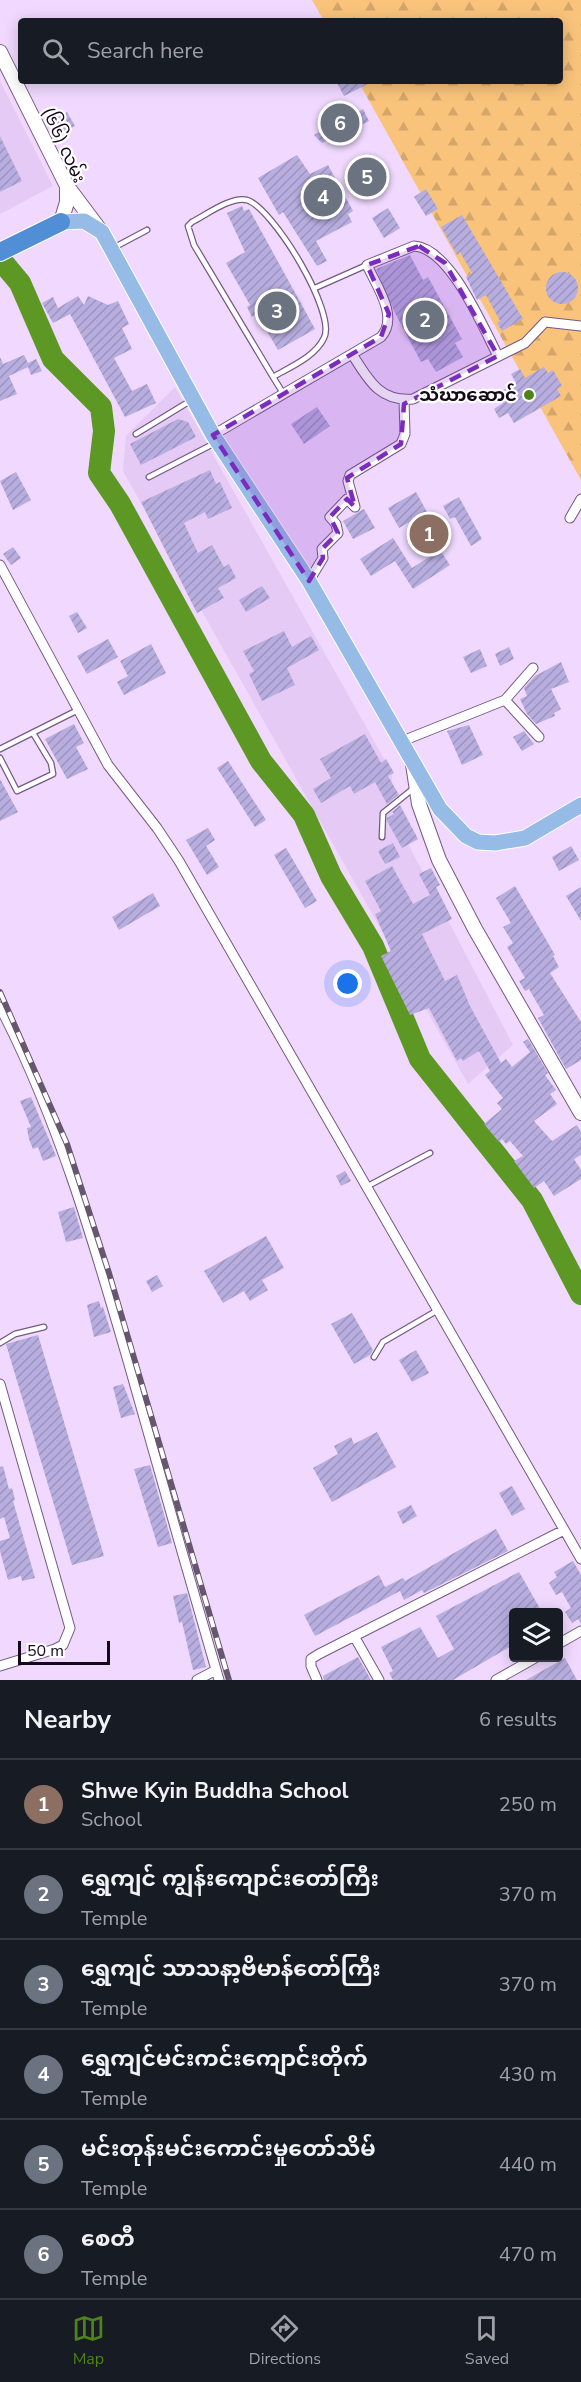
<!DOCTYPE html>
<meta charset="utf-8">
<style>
:root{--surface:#171b24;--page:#20242c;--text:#f1f3f6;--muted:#9ea1a6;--line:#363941;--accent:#4e8319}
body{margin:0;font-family:"Nunito Sans","Noto Sans Myanmar",sans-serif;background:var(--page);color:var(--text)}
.controls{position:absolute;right:18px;bottom:18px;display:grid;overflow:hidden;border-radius:6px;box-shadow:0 3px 15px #0003}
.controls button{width:54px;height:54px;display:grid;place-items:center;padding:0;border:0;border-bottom:2px solid var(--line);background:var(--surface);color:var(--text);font:30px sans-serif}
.scale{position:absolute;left:18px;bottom:15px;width:92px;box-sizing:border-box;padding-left:6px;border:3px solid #140a19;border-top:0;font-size:16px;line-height:21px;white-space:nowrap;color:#140a19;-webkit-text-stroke:4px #fff;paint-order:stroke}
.you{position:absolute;left:348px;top:984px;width:21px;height:21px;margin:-15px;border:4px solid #fff;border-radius:50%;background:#1a73e8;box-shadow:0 0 0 9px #1a73e833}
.badge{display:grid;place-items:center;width:39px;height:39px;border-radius:50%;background:var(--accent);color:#fff;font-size:20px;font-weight:700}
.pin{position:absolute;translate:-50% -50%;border:3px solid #fff;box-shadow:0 2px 6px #0006}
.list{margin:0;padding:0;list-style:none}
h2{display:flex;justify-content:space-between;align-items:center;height:78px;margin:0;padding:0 24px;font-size:26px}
h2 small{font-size:20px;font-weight:400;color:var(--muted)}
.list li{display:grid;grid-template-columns:39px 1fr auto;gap:18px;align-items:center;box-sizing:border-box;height:90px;padding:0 24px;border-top:2px solid var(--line)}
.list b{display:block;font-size:22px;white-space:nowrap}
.list p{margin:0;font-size:20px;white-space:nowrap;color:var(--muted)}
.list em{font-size:20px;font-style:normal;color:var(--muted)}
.icon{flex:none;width:33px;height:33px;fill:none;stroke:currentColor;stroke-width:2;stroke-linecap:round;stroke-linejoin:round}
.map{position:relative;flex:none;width:581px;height:1680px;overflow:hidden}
.search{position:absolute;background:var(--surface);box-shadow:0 3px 15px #0003;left:18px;right:18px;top:18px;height:66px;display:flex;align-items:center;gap:15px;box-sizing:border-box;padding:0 21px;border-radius:6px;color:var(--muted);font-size:22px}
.sheet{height:618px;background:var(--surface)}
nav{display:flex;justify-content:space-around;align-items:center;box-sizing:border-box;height:84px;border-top:2px solid var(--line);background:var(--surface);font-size:16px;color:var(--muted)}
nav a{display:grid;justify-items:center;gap:3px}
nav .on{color:var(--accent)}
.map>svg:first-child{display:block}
.built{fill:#e5caf5}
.forest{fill:url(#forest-firs)}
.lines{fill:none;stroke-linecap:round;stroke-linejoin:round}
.river{stroke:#5d9724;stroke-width:22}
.building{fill:url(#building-hatch)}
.lane-casing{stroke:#745a83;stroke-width:7}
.street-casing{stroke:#745a83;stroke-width:11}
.secondary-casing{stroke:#745a83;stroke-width:16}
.primary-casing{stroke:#fff;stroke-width:17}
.highway-casing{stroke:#fff;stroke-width:20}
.lane{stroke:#fff;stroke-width:4.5}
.street{stroke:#fff;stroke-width:9}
.secondary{stroke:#fff;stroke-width:14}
.primary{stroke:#96bbe6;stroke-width:15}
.highway{stroke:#508ed5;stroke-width:18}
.rail-casing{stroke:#66576e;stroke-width:6}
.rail{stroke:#fff;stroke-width:4;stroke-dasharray:11;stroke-linecap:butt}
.marked{fill:#7b2cbf;fill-opacity:0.2;stroke:#7b2cbf;stroke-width:4.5;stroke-dasharray:12 8;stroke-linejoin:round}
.poi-dot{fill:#4e8319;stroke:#fff;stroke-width:2}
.labels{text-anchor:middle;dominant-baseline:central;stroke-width:4.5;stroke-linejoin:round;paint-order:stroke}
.street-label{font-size:18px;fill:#140a19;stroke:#fff}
.poi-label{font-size:18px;font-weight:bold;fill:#140a19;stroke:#fff;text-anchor:end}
</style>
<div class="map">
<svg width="581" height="1680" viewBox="0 0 581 1680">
<defs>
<pattern id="forest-firs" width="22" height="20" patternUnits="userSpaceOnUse" patternTransform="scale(1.5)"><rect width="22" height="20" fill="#f9c37b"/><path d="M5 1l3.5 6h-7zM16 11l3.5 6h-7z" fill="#d5a66a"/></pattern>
<pattern id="building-hatch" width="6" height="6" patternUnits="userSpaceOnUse" patternTransform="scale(1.5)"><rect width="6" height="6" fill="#b7aedf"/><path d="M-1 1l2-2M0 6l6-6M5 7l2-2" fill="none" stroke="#9c94bf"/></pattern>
</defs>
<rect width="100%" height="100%" fill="#f0d8fe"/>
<!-- built -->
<path class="built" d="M0 81 53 186 0 214Z
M175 387 392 773V813L513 1045 468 1084 123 471 126 436Z"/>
<!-- forest -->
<path class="forest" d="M312 0H581V480L358 81H560V21H324Z"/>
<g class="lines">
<!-- river -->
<path class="river" d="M0 259 20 283 53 359 101 407 104 431 99 473 120 504 261 761 304 815 331 876 373 946 420 1059 532 1200 581 1294"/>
</g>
<!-- building -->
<path class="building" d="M336 81H374L344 96Z
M345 103 352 116 363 109 369 121 358 127 359 130 335 143 332 138 322 143 314 135 327 128 321 117Z
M67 112 75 126 63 133 55 119Z
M0 136 22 181 0 192Z
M297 155 310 174 328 165 353 211 348 214 352 222 316 241 327 261 317 266 283 212 279 215 258 178Z
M364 161 384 182 371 194 351 173Z
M426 189 438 209 426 216 414 197Z
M242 206 244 211 249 209 315 329 278 350 257 314 252 317 247 307 250 305 226 263 245 252 227 213Z
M388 208 400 228 384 238 372 218Z
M462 215 523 319 502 331 497 323 500 321 486 295 477 300 466 277 472 273 460 252 457 255 441 227Z
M410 255 423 280 428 277 462 339 455 343 463 357 436 372 428 359 421 362 394 311 376 269Z
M546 288a16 16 0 1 1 32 0a16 16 0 1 1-32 0Z
M78 296 84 305 88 296 108 305 118 301 129 324 122 328 132 349 114 358 132 391 147 384 156 403 125 417 70 314 53 323 42 303 53 297 58 308Z
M24 355 28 363 36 359 42 371 31 375 28 367 9 376 17 394 0 401V357L3 364Z
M544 367 548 373 553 370 562 386 557 389 561 396 514 423 508 413 499 418 494 409 503 403 497 393 516 383 511 374 520 369 525 378Z
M317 407 330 426 304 444 291 424Z
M178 419 188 422 196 437 141 465 130 444Z
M210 470 216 484 220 482 232 508 208 519 205 512 184 523 198 553 212 545 224 567 229 564 236 578 218 588 224 598 197 613 141 502Z
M16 472 31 500 13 510 0 481Z
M416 492 427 512 399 528 388 508Z
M459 497 482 539 471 546 455 517 450 519 443 506Z
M364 509 375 528 353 539 343 521Z
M393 538 412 568 440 550 450 565 413 589 395 561 371 576 360 559Z
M13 547 21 558 11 565 3 554Z
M262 586 270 598 246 612 239 600Z
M77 612 87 628 78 633 69 616Z
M284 631 292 647 311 636 319 650 287 668 295 685 262 701 249 674 254 671 243 651Z
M108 639 118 657 87 674 77 656Z
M151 644 166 673 124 695 117 682 128 676 120 661Z
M509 647 514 659 500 666 495 654Z
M480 649 487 666 471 673 463 657Z
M561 662 569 682 551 689 561 709 554 713 555 716 536 724 527 714 520 699 527 696 524 688 535 676Z
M74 724 84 743 76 747 88 769 67 779 45 739Z
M469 725 483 755 462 765 447 731Z
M524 731 534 744 522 751 513 737Z
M365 734 381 763 386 759 394 773 388 776 399 795 387 804 375 782 354 794 350 786 321 803 313 789 331 778 320 759Z
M228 761 266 820 255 827 217 768Z
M0 779 18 812 0 821Z
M400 805 418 839 402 848 387 821V818L394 814 392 812Z
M208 828 215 840 206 846 219 867 207 875 186 840Z
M393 843 400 857 385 864 378 851Z
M571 846 579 860 559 871 552 857Z
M286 848 317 901 305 908 274 855Z
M392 866 413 904 430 895 419 874 431 868 440 885 436 887 452 919 422 934 445 981 457 975 470 1006 501 1063 506 1059 512 1067 530 1052 523 1042 528 1039 548 1073 545 1075 556 1090 550 1094 557 1104 534 1121 552 1141 577 1125 581 1132V1155L574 1159 581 1170V1179L554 1196 544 1181 534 1188 514 1161 523 1156 510 1141 506 1144 502 1139 499 1142 484 1124 502 1109 497 1103 503 1098 485 1075 490 1071 479 1051 463 1061 461 1058 457 1061 429 1008 410 1015 381 956 391 951 375 914 381 911 365 881Z
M515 886 555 955 553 956 559 967 550 973 581 1022V1060L566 1069 538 1018 544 1015 529 989 525 991 519 981 525 978 507 947 513 943 503 927 511 923 496 898Z
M581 887V921L566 896Z
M153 893 160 906 119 930 112 917Z
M31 1097 56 1156 43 1161 38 1147 33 1149 29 1139 27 1128 31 1127 20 1101Z
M345 1171 351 1181 341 1186 336 1176Z
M74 1207 83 1238 66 1242 58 1212Z
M266 1236 284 1268 262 1280 268 1290 250 1301 244 1291 223 1303 204 1271Z
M157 1275 163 1286 152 1292 146 1281Z
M99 1301 101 1308 103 1307 111 1332 94 1337 87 1305Z
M352 1313 373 1350 370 1355 354 1364 331 1324Z
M38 1335 104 1556 72 1565 6 1344Z
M416 1350 429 1373 412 1382 399 1360Z
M123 1384 135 1414 121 1418 113 1387Z
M377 1432 396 1467 332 1502 313 1468 338 1454 334 1446 351 1437 354 1444Z
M150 1465 172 1543 158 1547 134 1469Z
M3 1466 9 1489 12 1488 15 1500 13 1501 35 1578 22 1581 21 1576 8 1580 0 1551V1541L10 1538 4 1517 0 1519V1467Z
M512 1486 525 1509 512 1516 499 1493Z
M411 1505 417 1516 403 1524 397 1512Z
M496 1529 508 1551 424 1593 422 1590 404 1600 400 1591 315 1636 304 1615 379 1575 385 1587 403 1578 405 1581Z
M573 1561 581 1575V1624L578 1619 572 1623 565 1612 571 1608 562 1592 556 1595 549 1583 557 1577 554 1572Z
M519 1572 542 1612H513V1645L453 1680H393L389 1673 393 1671 381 1647 420 1627 438 1658 454 1649 436 1616Z
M187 1593 206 1667 193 1670 182 1622 179 1623 173 1596Z
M358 1657 371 1680H324L323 1676Z
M565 1658 577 1680H526Z"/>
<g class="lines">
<!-- lane casing -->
<g class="lane-casing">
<path id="lane" d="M115 247 147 230
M315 288 367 265
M273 377C290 367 315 357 324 338 337 313 273 208 247 200 231 196 206 215 192 222L188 226 194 245 273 377 283 393
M136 434 190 401
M149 477 215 443
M0 749 78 710
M0 758 17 791 53 774 51 763 33 733
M382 837 383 813 414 788
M368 1186 430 1153
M0 1343 15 1334 44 1327
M374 1357 383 1342 438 1310"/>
</g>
<!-- street casing -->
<g class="street-casing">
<path id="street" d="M352 354C368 379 379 402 413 399L525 343 545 322 581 326
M213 435 381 337C399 317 377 287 367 265L414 246C450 248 483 327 498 356
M355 507 348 481 350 475 401 444 405 434 404 400
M570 518 581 499
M0 565 108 765 157 828 179 861 581 1559
M309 581 323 558 322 549 338 533 336 524 330 517 347 499 355 507
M505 700 539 737
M400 742 505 700 533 668
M0 1007C58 1119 93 1240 128 1361 158 1467 188 1574 219 1680
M0 1384 70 1628 63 1645 55 1649 0 1666
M354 1636 379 1680
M558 1644 581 1631
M197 1680 216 1670
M317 1680 311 1666V1659L319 1654 564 1530
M496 1680 535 1658"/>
</g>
<!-- secondary casing -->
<g class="secondary-casing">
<path id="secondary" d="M0 52 67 186V202L61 222
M67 186 100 230
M413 764 419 804 439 860 475 929 581 1113"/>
</g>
<!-- primary casing -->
<g class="primary-casing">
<path id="primary" d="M61 222 84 221 102 232 213 435 309 581 440 809 466 836 478 842 495 843 525 838 581 805"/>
</g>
<!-- highway casing -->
<g class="highway-casing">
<path id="highway" d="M0 252 61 222"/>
</g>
<!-- lane -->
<use href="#lane" class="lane"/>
<!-- street -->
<use href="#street" class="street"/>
<!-- secondary -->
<use href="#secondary" class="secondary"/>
<!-- primary -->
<use href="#primary" class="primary"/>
<!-- highway -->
<use href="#highway" class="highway"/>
<!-- rail casing -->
<g class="rail-casing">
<path id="rail" d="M0 992 67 1144 109 1273 229 1680"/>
</g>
<!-- rail -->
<use href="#rail" class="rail"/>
</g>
<!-- marked area -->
<path class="marked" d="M419 246 445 263 498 356 404 404 401 444 347 478 355 507 347 499 330 517 338 533 322 549 323 558 309 581 213 435 381 337 389 314 367 265Z"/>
<!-- markers -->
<circle class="poi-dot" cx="529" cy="395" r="6"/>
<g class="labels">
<!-- street labels -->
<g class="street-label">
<text transform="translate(64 145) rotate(66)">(၆၆) လမ်း</text>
</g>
<!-- poi labels -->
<g class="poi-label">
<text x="517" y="395">သံဃာဆောင်</text>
</g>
</g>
</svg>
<div class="controls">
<button><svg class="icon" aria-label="layers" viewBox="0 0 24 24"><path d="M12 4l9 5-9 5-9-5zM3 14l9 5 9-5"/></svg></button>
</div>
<div class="scale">50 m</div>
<div class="you"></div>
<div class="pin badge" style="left:429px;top:534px;background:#8d6e63">1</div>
<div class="pin badge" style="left:425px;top:320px;background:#6b7280">2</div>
<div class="pin badge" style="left:277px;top:311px;background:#6b7280">3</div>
<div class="pin badge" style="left:323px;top:197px;background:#6b7280">4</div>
<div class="pin badge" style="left:367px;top:177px;background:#6b7280">5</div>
<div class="pin badge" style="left:340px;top:123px;background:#6b7280">6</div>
<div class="search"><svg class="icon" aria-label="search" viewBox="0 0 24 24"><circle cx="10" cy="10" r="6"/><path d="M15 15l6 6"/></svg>Search here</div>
</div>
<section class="sheet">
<h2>Nearby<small>6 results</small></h2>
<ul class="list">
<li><span class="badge" style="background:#8d6e63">1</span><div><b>Shwe Kyin Buddha School</b><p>School</p></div><em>250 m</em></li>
<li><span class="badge" style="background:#6b7280">2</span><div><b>ရွှေကျင် ကျွန်းကျောင်းတော်ကြီး</b><p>Temple</p></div><em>370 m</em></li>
<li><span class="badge" style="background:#6b7280">3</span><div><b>ရွှေကျင် သာသနာ့ဗိမာန်တော်ကြီး</b><p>Temple</p></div><em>370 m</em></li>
<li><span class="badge" style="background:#6b7280">4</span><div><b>ရွှေကျင်မင်းကင်းကျောင်းတိုက်</b><p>Temple</p></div><em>430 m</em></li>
<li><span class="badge" style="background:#6b7280">5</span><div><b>မင်းတုန်းမင်းကောင်းမှုတော်သိမ်</b><p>Temple</p></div><em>440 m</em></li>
<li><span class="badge" style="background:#6b7280">6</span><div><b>စေတီ</b><p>Temple</p></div><em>470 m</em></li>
</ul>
</section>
<nav>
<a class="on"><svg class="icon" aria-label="map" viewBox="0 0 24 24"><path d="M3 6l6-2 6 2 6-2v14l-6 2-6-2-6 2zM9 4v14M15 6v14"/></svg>Map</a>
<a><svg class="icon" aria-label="directions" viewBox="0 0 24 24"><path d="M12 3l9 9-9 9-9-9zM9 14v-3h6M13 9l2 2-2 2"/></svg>Directions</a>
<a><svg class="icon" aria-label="saved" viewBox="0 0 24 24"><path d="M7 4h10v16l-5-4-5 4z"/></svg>Saved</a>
</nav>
